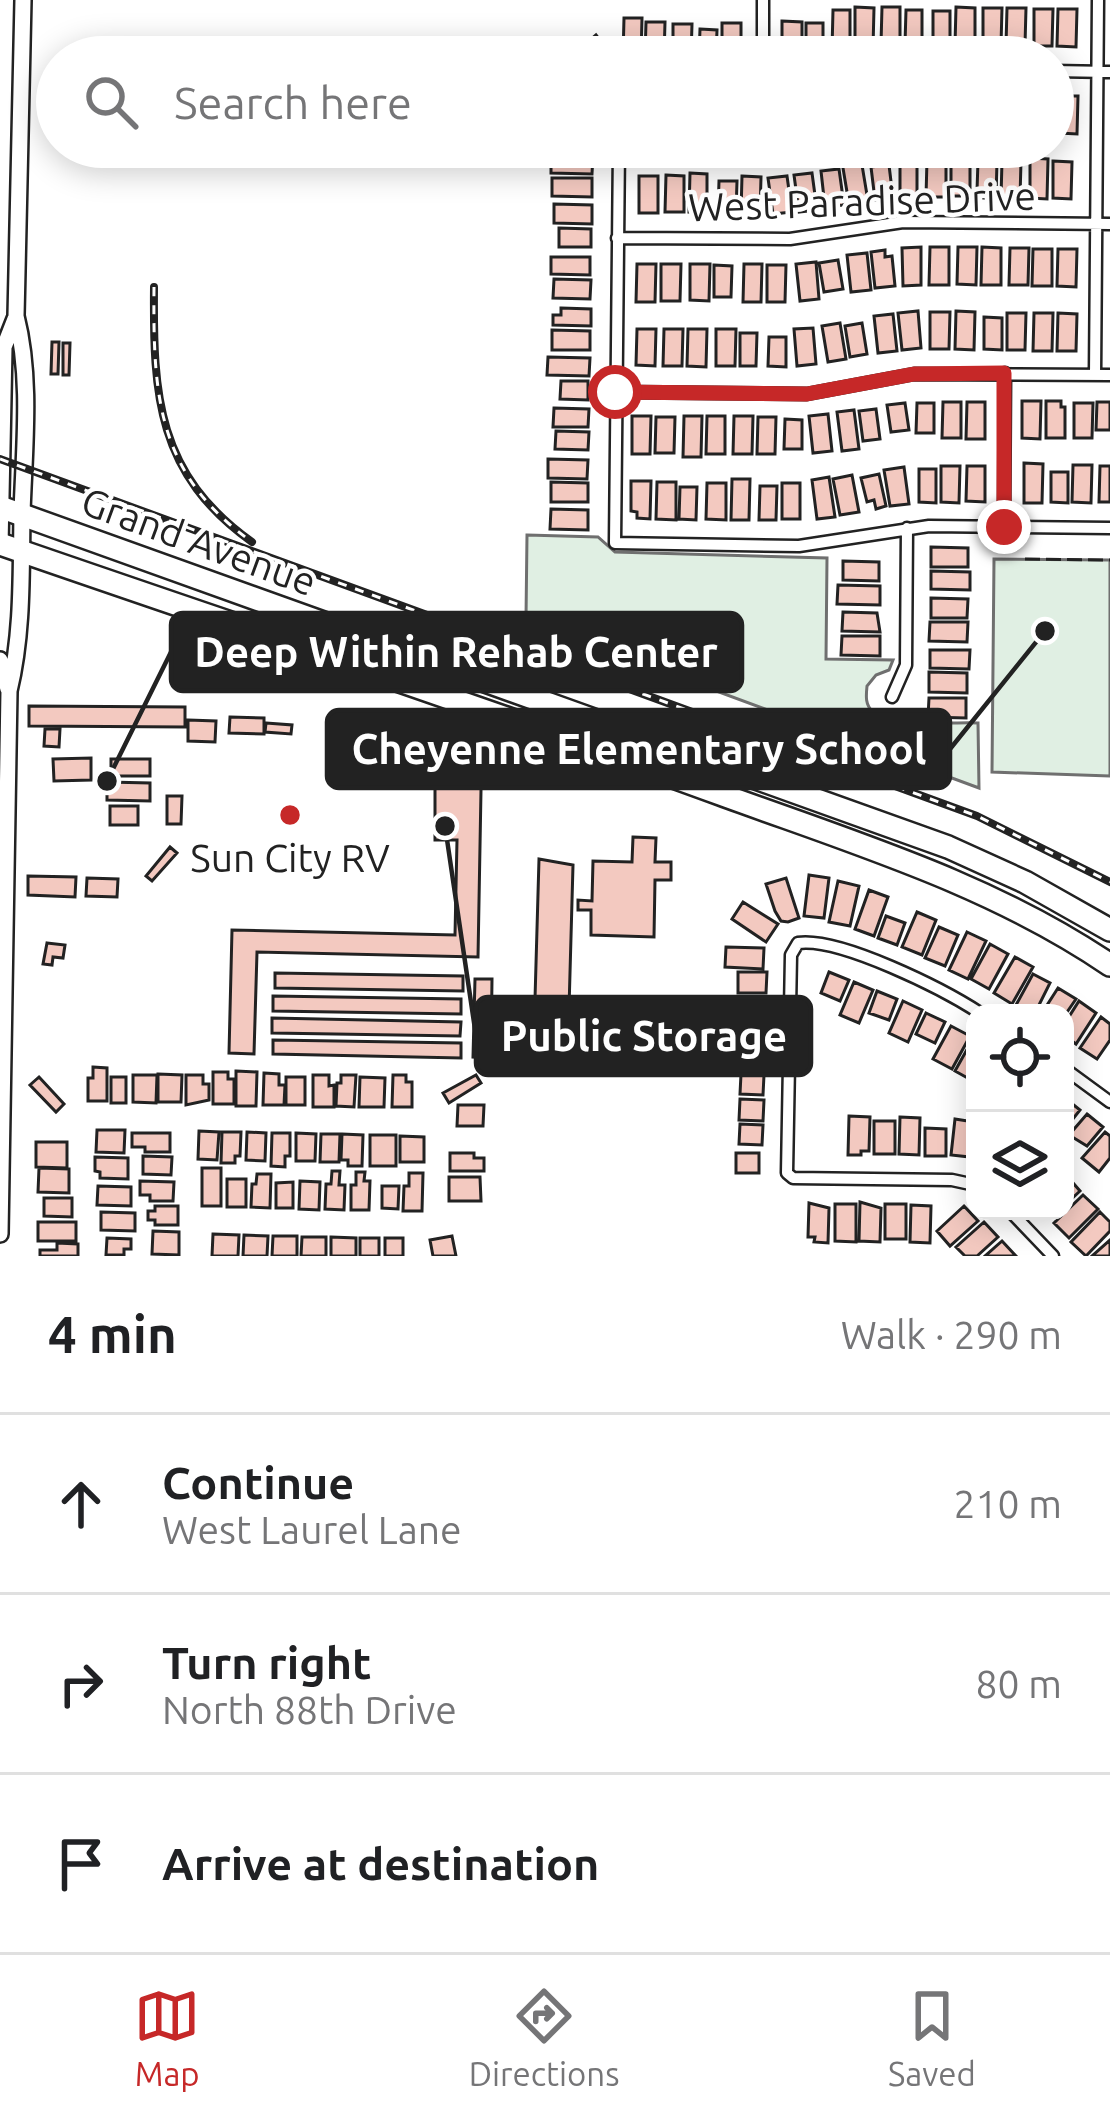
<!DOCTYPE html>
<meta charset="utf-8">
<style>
:root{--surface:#fff;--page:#f2f2f2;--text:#202124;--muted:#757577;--line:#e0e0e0;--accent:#c62828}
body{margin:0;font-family:Ubuntu,sans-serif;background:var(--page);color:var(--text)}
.controls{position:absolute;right:36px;bottom:36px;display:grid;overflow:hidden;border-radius:24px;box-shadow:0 6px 30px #0003}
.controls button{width:108px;height:108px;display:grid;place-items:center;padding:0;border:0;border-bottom:3px solid var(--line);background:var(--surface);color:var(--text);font:60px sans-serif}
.stop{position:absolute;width:36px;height:36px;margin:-27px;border:9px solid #c62828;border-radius:50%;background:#fff}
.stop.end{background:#c62828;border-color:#fff;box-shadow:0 3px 12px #0008}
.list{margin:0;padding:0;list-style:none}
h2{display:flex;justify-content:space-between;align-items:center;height:156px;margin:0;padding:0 48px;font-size:51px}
h2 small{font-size:39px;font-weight:400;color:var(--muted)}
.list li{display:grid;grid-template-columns:78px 1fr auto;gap:36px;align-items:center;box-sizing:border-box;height:180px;padding:0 48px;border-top:3px solid var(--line)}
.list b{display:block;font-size:45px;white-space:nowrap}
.list p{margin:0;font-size:39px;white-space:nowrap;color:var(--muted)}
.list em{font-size:39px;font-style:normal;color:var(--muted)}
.icon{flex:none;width:66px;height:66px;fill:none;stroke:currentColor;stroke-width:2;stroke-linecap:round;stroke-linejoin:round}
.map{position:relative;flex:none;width:1110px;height:1256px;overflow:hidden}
.search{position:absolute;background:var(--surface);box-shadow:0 6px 30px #0003;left:36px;right:36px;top:36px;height:132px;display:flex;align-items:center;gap:30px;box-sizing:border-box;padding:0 42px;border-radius:66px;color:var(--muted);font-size:45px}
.sheet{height:696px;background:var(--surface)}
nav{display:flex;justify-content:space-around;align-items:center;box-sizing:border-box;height:168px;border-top:3px solid var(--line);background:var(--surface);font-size:33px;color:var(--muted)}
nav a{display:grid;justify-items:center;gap:6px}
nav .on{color:var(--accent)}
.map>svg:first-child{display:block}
.green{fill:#e0efe3;stroke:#6f6f6f;stroke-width:3}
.building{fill:#f3c9c0;stroke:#222;stroke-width:3}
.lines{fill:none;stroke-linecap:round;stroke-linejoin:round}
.street-casing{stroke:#222;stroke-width:15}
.secondary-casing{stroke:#222;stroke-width:20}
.highway-casing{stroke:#222;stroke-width:26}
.street{stroke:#fff;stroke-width:10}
.secondary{stroke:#fff;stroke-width:15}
.highway{stroke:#fff;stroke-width:21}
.rail-casing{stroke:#222;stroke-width:8}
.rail{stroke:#fff;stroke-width:3;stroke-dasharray:9;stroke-linecap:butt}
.fence{stroke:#222;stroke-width:3;stroke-dasharray:15 6;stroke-linecap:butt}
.route{stroke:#c62828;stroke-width:15}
.poi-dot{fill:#c62828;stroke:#fff;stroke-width:4.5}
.labels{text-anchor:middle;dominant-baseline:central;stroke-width:9;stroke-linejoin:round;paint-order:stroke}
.street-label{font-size:39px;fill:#222;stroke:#fff}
.poi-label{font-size:39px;fill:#222;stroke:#fff}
.leader{fill:none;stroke:#222;stroke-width:4.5}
.callout-dot{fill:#222;stroke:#fff;stroke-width:4.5}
.callout{fill:#222;stroke:#222;stroke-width:4.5}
.callout-label{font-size:42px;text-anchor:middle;font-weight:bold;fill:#fff}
</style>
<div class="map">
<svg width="1110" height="1256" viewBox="0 0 1110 1256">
<rect width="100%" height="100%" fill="#fff"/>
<!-- green -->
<path class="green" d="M527 535 598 537 615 552 827 558 826 659 893 660 889 670 876 675 867 686C866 696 865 705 873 712 890 727 955 722 978 723L979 788 532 623 526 618Z
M994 559 1110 560V776L992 772Z"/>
<!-- building -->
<path class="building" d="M855 7 874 8 873 48H855Z
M882 7H900V44H881Z
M956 7 975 8V45H955Z
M983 8H1002L1001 45H983Z
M1007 8H1026L1025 45H1006Z
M1034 9H1053L1052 46H1034Z
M1058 9H1077L1076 47 1057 46Z
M833 10H850V50H832Z
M906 10H922V45L905 44Z
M933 11H950V45H933Z
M624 18H642L641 57H623Z
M782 21 802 22V57H782Z
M646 22H665L664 57H645Z
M722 23H741V57H722Z
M806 23H823V56H806Z
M673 24H692L691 57H673Z
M700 29 717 30 716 57H699Z
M596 35 611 54 609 57H590L582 47Z
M1059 96H1078L1077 134 1059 133Z
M551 154 593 155 592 174 551 173Z
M1030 158 1048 159 1047 199 1030 198Z
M861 159 868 201 849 204 842 162Z
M927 160H946V197H926Z
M951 160H970V196H951Z
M978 161H997L996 198H984L985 191H977Z
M1002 161H1021L1020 198H1001Z
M1053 161 1072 162 1071 199 1053 198Z
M900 164H917V196H900Z
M889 165 893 198 875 200 871 167Z
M839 169 844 205 825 207 821 171Z
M690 173 707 174V213L689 212Z
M812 173 817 210 799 212 794 175Z
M666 175 684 176V212H665Z
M639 176H658V213H639Z
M742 176 761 177 760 213H741Z
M787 176 792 212 773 214 768 178Z
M552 178H592V197L552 196Z
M719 181H737L736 213H718Z
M554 204 592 205V224L554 223Z
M559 228 591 229V247H559Z
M921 247V285L903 286 902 248Z
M930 247H949V285H929Z
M958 247H977L976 285 957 284Z
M982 247 1001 248V285H981Z
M1010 248H1029L1028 285H1009Z
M1033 249H1052V286H1032Z
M1058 249H1077L1076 287 1057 286Z
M885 250V257L892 256 895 286 875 288 871 252Z
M867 253 871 290 851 292 847 255Z
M551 257H590V275L551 274Z
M838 260 843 289 824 292 819 263Z
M816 262 819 299 800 301 796 264Z
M637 264H656L655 302H636Z
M661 264H681L680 301H661Z
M690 264H710L709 301 690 300Z
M744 264H762L761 302H743Z
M714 265 732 266 731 297H714Z
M767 265H786L785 302H767Z
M554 279 591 280 590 299 553 298Z
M561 308 591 309V326L553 325V315H561Z
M918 311 921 348 902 350 898 313Z
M956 311 975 312 974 350 955 349Z
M930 312H950L949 349H930Z
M1007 313H1026L1025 350H1007Z
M1034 313H1053L1052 351H1033Z
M1058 313 1077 314 1076 351H1057Z
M893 314 897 351 878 353 874 316Z
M984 317 1002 318V350L984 349Z
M840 323 846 359 828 362 822 326Z
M862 323 867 354 850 357 845 326Z
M813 328 816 364 797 366 794 329Z
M637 329H656L655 366 636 365Z
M664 329H683L682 366H663Z
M688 329H707L706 367 687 366Z
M716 329H736L735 366H716Z
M552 330 590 331V350H552Z
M740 333H757L756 366H740Z
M769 337H786V367L768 366Z
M52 342H59L58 374H51Z
M63 343H70L69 375H63Z
M548 357 590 358 589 376 547 375Z
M561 381H588V400L560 399Z
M1022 401H1041L1040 439 1022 438Z
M1046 401H1061V407H1065V438H1046Z
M943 402H961V438H942Z
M967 402H985V439H966Z
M1097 402H1110V430H1096Z
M905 403 909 430 891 432 887 405Z
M917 403H934V433H916Z
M1074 403H1093L1092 438H1074Z
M554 408 589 409 588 427H553Z
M876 409 880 439 863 441 859 411Z
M854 410 859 449 842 451 837 412Z
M828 414 832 451 813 453 809 416Z
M632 416H651L650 454H632Z
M684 416H702L701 457H683Z
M707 416H725V454H706Z
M734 416H753L752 454H733Z
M656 417H675L674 453H655Z
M758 417H776L775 454H757Z
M785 419 802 420V449H784Z
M556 431 589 432 588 450 555 449Z
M548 459 588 460 587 479 548 478Z
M1024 463 1043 464 1042 503H1024Z
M1073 465H1092L1091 503 1072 502Z
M941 466H960L959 503 941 502Z
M967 466H985V502L966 501Z
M1100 466H1110V502H1099Z
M904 467 909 504 890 506 884 470Z
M919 469H936V503L919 502Z
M1051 472H1068V503L1051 502Z
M879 474 886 506 876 509 874 500 867 502 861 478Z
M852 475 859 512 840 515 833 479Z
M829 477 835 517 817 519 812 480Z
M732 479H750L749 520H731Z
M631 481H651L650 519 637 518V512L631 511Z
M551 482 588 483V502H551Z
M657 482H676V520L656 519Z
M707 483H726V520L706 519Z
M782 483H800V519H782Z
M760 486H777L776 520H759Z
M680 487H697L696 520 679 519Z
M551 509 588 510V530L550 529Z
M931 547 968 548V567H931Z
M843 561 879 562V581L843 580Z
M931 571 970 572V590L931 589Z
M838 585 880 586V605L837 604Z
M931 598 968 599 967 618H931Z
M843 612 877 613 880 632 842 631Z
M930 622H968L967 642 929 641Z
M842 636H880V656L841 655Z
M930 650H970L969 669 930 668Z
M929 672 967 673V693L929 692Z
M929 698H966V718L928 717Z
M29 706 185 707V727L29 726Z
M230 717 264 718V734L229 733Z
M188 720 216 721 215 742 188 741Z
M266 723 292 725 291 734 265 732Z
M45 729H60L59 747 44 746Z
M91 758V780L54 781 53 759Z
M111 759H150V776H111Z
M435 760 478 762 481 790 478 957 257 952 254 1054 229 1053 232 930 455 935 457 840H435Z
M107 782 150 783V801L107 800Z
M167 796H182L181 824H167Z
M110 806H138V825H110Z
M633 837 656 838 655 862H671V880H655L654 937 591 935V910H578V900L592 901 593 861 632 862Z
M170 847 177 853 152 881 146 876Z
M539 859 573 865 569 1009 599 1010 598 1044 554 1042V1035L534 1034Z
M809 875 829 878 824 918 804 916Z
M28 876 76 877 75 897 28 895Z
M87 878 118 879 117 897 86 896Z
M786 878 799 918 788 922 781 921 775 911 766 884Z
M838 881 859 886 850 926 829 922Z
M869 890 888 897 874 936 855 929Z
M743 902 778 924 766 942 732 919Z
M917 912 936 920 922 955 902 947Z
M886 916 905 923 897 945 878 938Z
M939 927 958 935 945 966 925 958Z
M967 932 986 941 968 979 949 970Z
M47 943 65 945 63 958 53 957 52 965 43 964Z
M990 944 1008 954 989 989 971 979Z
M726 947 764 948 763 969 725 967Z
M1015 957 1033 967 1012 1004 994 993Z
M738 972H767L766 993H738Z
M829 972 849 980 840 1001 821 993Z
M275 973 463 976V991L275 988Z
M1033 974 1050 983 1035 1013H1030L1016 1005Z
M475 979H492L491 1058 473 1057Z
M854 982 873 990 859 1023 840 1015Z
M1058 988 1076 999 1065 1015 1042 1013Z
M877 991 897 999 889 1020 869 1013Z
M273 996 461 999V1014L273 1011Z
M903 1001 922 1010 908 1042 889 1033Z
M1079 1001 1096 1013 1076 1044 1065 1036V1023Z
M926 1013 945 1022 935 1043 916 1034Z
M1101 1017 1110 1024V1040L1097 1059 1080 1048Z
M272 1018 461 1022 460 1036 272 1033Z
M951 1026 970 1036 952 1069 933 1059Z
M974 1037 975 1077 973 1081 955 1071Z
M273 1040 461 1043V1058L273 1054Z
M93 1067 107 1068V1101H88V1078H93Z
M236 1071 257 1072 256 1106H236Z
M213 1072H228V1079H234V1104H213Z
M264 1073 279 1074V1085H285L284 1105H263Z
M158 1074 182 1075 181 1102H158Z
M741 1074 764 1075 763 1095 740 1094Z
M133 1075H157L156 1103 133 1102Z
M186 1075H203V1084H209V1100L186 1105Z
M313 1075H329V1086L334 1085V1107H313Z
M341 1075H356L354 1107 336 1106 337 1083H341Z
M393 1075H406V1082H412V1107H392Z
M476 1075 481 1083 449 1103 443 1093Z
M39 1077 64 1104 56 1112 30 1085Z
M111 1077H126V1103H111Z
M286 1077H305V1105H286Z
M360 1077 385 1078 384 1107H359Z
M1065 1098 1080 1110 1065 1129Z
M740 1099 764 1100 763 1121 739 1120Z
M458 1105H484L483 1126H457Z
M1087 1114 1103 1127 1087 1146 1069 1135Z
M849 1116 870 1117 869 1151H861V1155H848Z
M900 1117 920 1118 919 1155 899 1154Z
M955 1119 974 1122 970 1157 951 1155Z
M874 1121H895V1154H874Z
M740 1124 763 1125 762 1145 739 1144Z
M925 1128 946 1129V1156H925Z
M97 1130H125L124 1153 96 1152Z
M199 1131 219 1132 217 1160 198 1159Z
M222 1132H241L240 1156H235V1163H221Z
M247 1132 266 1133 265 1161 246 1160Z
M1105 1132 1110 1136V1158L1099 1172 1082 1158Z
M132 1133H170V1152H145V1147H132Z
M272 1133H290V1156H285V1167L271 1166Z
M296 1133 316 1134 315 1161H296Z
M321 1134H340L339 1162H320Z
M342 1134 363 1135 362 1166H348V1160H341Z
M370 1135H396V1166H370Z
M400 1136 424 1137V1162H400Z
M36 1142H67V1168L36 1167Z
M450 1153H474V1158H484V1171H450Z
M736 1153H759V1173H736Z
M143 1156 172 1157 171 1175 143 1174Z
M95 1157 128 1158V1179L100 1178V1172L95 1171Z
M39 1168 69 1169V1193L38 1192Z
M202 1168H221V1206H202Z
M332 1171H340L339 1185H345L344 1210 325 1209 326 1184H331Z
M356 1172H365L364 1181H370L369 1210H351V1185H356Z
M409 1173H423L422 1211H403L404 1186H409Z
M257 1174H271L270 1208 251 1207 252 1184H256Z
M1067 1176 1080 1191 1065 1205V1178Z
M449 1177H480L481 1201H449Z
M227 1179H246V1207H227Z
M140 1181 174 1182 173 1201H150V1195H140Z
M300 1181 320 1182 319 1210 299 1209Z
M293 1182V1208H276V1183Z
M98 1186 131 1187V1206L97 1205Z
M382 1186H399L398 1209 382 1208Z
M1083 1195 1098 1209 1069 1238 1054 1223Z
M44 1198H72V1217L44 1216Z
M860 1202 881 1208 880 1242 859 1241Z
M809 1203 829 1208 828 1243 814 1242 815 1237H808Z
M835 1204H856V1242L835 1241Z
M885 1204H906V1239H885Z
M911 1205 931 1206 930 1243 910 1242Z
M155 1206H178V1225H155V1220H148V1211H155Z
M964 1206 978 1221 950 1246 937 1231Z
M101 1212 135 1213V1231L101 1230Z
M1100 1212 1110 1222V1231L1086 1256 1071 1242Z
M38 1222H76V1241H38Z
M984 1222 998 1237 977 1256H965L956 1247Z
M153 1231 179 1232V1255L152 1254Z
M213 1234 239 1235 238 1256H212Z
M244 1235 268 1236 267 1256H243Z
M273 1236H297V1256H272Z
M452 1236 456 1256H433L430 1240Z
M302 1237H326V1256H301Z
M331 1237 356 1238V1256H331Z
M107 1238 131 1239V1249H124V1255H106Z
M360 1238H379V1256H360Z
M385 1238H403V1256H385Z
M1110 1240V1256H1092Z
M1002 1241 1016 1256H985Z
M57 1243 78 1244V1256H40V1250H57Z"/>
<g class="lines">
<!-- street casing -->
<g class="street-casing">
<path id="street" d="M763 57V0
M1053 71 1110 72
M619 147 615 543 799 546 929 526 1110 528
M617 238 790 239 903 222 1110 224
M1095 375 1098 0
M615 392 807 394 914 374 1110 375
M1004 527 1005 373
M892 697 906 665 907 528
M1065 1069 1110 1102
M975 1185 952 1180 793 1178 787 1173 791 955 798 943C840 937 943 989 980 1013
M1010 1211 1053 1256"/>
</g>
<!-- secondary casing -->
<g class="secondary-casing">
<path id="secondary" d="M0 546 4 347 15 319
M0 660 8 689
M0 1234 9 691C23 633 21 573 22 513 24 449 32 379 16 316L23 0"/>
</g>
<!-- highway casing -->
<g class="highway-casing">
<path id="highway" d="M0 507 948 847 1025 882 1110 930
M0 544C240 627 482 707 720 794 854 843 991 884 1110 965"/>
</g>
<!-- street -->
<use href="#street" class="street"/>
<!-- secondary -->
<use href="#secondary" class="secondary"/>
<!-- highway -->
<use href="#highway" class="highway"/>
<!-- rail casing -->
<g class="rail-casing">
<path id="rail" d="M154 287C153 396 157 474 252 542
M0 459 977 816 1110 882"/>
</g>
<!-- rail -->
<use href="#rail" class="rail"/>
<!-- fence -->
<path class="fence" d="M1025 559 1110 560"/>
</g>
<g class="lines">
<!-- route -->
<path class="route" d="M615 392 807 394 914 374 1004 373V527"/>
</g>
<!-- markers -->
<circle class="poi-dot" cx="290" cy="815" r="12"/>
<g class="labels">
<!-- street labels -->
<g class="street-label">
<text transform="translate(862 201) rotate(-2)">West Paradise Drive</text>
<text transform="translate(199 541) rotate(20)">Grand Avenue</text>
</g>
<!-- poi labels -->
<g class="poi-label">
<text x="290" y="857">Sun City RV</text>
</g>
</g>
<!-- callouts -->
<path class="leader" d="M107 781L171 652M1045 631L950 749M445 826L476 1036"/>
<g class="callout-dot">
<circle cx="107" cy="781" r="12"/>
<circle cx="1045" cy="631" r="12"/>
<circle cx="445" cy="826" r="12"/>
</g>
<g class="callout">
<rect x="171" y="613" width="571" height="78" rx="12"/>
<rect x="327" y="710" width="623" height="78" rx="12"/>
<rect x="476" y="997" width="335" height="78" rx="12"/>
</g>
<g class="callout-label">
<text x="456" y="667">Deep Within Rehab Center</text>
<text x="639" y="764">Cheyenne Elementary School</text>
<text x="644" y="1051">Public Storage</text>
</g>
</svg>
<div class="controls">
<button><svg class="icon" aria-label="locate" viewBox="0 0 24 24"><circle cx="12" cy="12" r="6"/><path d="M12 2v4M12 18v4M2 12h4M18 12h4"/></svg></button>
<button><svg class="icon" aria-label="layers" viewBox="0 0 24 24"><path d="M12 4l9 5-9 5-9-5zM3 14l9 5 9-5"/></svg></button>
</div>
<div class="stop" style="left:615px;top:392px"></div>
<div class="stop end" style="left:1004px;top:527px"></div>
<div class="search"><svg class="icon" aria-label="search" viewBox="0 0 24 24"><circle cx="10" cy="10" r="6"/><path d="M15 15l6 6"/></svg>Search here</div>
</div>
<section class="sheet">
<h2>4 min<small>Walk · 290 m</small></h2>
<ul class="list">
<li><svg class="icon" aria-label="ahead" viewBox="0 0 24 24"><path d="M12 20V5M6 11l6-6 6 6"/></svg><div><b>Continue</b><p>West Laurel Lane</p></div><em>210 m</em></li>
<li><svg class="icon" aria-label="right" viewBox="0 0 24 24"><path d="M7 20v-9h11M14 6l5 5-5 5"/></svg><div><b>Turn right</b><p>North 88th Drive</p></div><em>80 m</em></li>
<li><svg class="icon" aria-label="arrive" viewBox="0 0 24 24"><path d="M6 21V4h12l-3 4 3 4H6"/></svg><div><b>Arrive at destination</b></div></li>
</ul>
</section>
<nav>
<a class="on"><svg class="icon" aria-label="map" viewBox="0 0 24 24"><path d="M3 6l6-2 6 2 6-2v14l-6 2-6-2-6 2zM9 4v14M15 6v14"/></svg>Map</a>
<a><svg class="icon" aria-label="directions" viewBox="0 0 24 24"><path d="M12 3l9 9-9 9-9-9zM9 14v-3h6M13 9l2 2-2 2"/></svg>Directions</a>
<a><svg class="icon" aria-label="saved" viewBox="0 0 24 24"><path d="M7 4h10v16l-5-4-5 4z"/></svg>Saved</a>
</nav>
